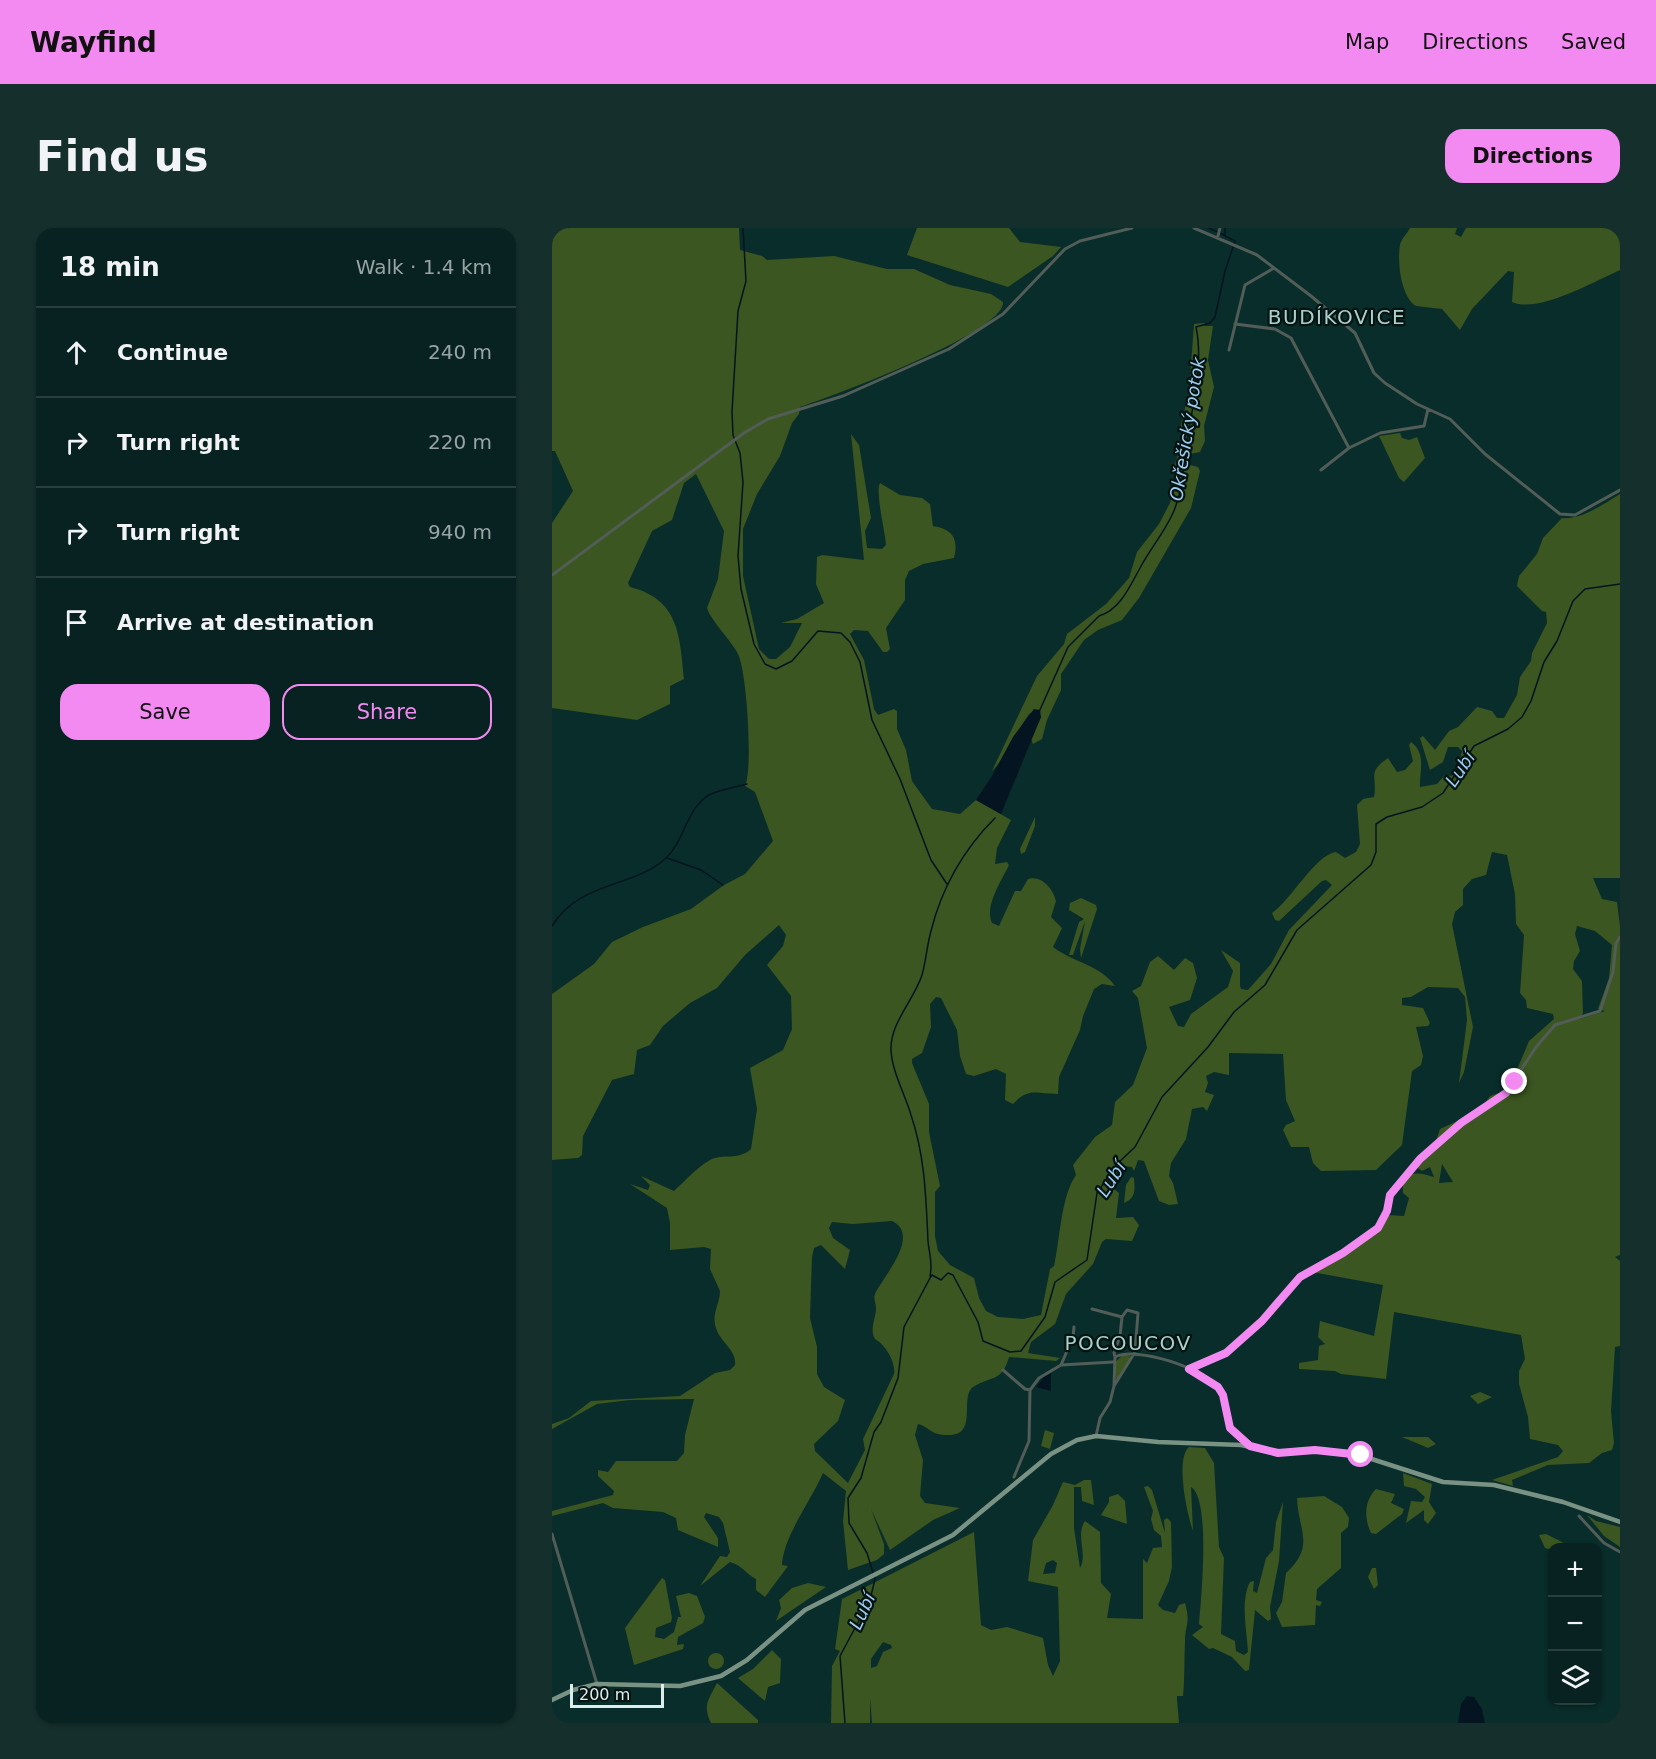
<!DOCTYPE html>
<meta charset="utf-8">
<style>
:root{--surface:#072220;--page:#152f2d;--text:#f1f3f6;--muted:#98a4a5;--line:#283f3e;--accent:#f38af2}
body{margin:0;font-family:"DejaVu Sans",sans-serif;background:var(--page);color:var(--text)}
.controls{position:absolute;right:18px;bottom:18px;display:grid;overflow:hidden;border-radius:12px;box-shadow:0 2px 4px #0004}
.controls button{width:54px;height:54px;display:grid;place-items:center;padding:0;border:0;border-bottom:2px solid var(--line);background:var(--surface);color:var(--text);font:30px sans-serif}
.scale{position:absolute;left:18px;bottom:15px;width:94px;box-sizing:border-box;padding-left:6px;border:3px solid #dbeeeb;border-top:0;font-size:16px;line-height:21px;white-space:nowrap;color:#dbeeeb;-webkit-text-stroke:4px #051311;paint-order:stroke}
.stop{position:absolute;width:18px;height:18px;margin:-14px;border:4px solid #f38af2;border-radius:50%;background:#fff}
.stop.end{background:#f38af2;border-color:#fff;box-shadow:0 2px 6px #0008}
.list{margin:0;padding:0;list-style:none}
h2{display:flex;justify-content:space-between;align-items:center;height:78px;margin:0;padding:0 24px;font-size:26px}
h2 small{font-size:20px;font-weight:400;color:var(--muted)}
.list li{display:grid;grid-template-columns:39px 1fr auto;gap:18px;align-items:center;box-sizing:border-box;height:90px;padding:0 24px;border-top:2px solid var(--line)}
.list b{display:block;font-size:22px;white-space:nowrap}
.list em{font-size:20px;font-style:normal;color:var(--muted)}
.actions{display:flex;gap:12px;padding:18px 24px}
.actions a{flex:1;padding:14px 0;border:2px solid var(--accent);border-radius:18px;text-align:center;font-size:21px;color:var(--accent)}
.actions .main{background:var(--accent);color:#111}
.icon{flex:none;width:33px;height:33px;fill:none;stroke:currentColor;stroke-width:2;stroke-linecap:round;stroke-linejoin:round}
.map{position:relative;flex:none;width:1068px;height:1495px;overflow:hidden;border-radius:18px}
header{display:flex;align-items:center;gap:36px;box-sizing:border-box;height:84px;padding:0 30px;background:var(--accent);color:#111}
header strong{font-size:28px}
nav{display:flex;gap:33px;margin-inline-start:auto;font-size:21px}
.intro{display:flex;align-items:center;justify-content:space-between;box-sizing:border-box;height:144px;padding:0 36px}
h1{margin:0;font-size:42px}
.button{padding:15px 27px;border-radius:18px;background:var(--accent);color:#111;font-size:21px;font-weight:700}
main{display:flex;gap:36px;padding:0 36px}
aside{flex:1;background:var(--surface);border-radius:18px;box-shadow:0 2px 4px #0004}
.map>svg:first-child{display:block}
.green{fill:#3b5620;fill-rule:evenodd}
.water{fill:#041421}
.lines{fill:none;stroke-linecap:round;stroke-linejoin:round}
.stream{stroke:#041421;stroke-width:1.5}
.minor{stroke:#515d56;stroke-width:3}
.major{stroke:#7a9283;stroke-width:4.5}
.route{stroke:#f38af2;stroke-width:8}
.labels{text-anchor:middle;dominant-baseline:central;stroke-width:4.5;stroke-linejoin:round;paint-order:stroke}
.water-label{font-size:18px;font-style:italic;fill:#9dccf1;stroke:#051311}
.quarter-label{font-size:20px;letter-spacing:1.5px;fill:#aad0cb;stroke:#051311}
</style>
<header>
<strong>Wayfind</strong>
<nav><a>Map</a><a>Directions</a><a>Saved</a></nav>
</header>
<div class="intro"><h1>Find us</h1><a class="button">Directions</a></div>
<main>
<aside>
<h2>18 min<small>Walk · 1.4 km</small></h2>
<ul class="list">
<li><svg class="icon" aria-label="ahead" viewBox="0 0 24 24"><path d="M12 20V5M6 11l6-6 6 6"/></svg><div><b>Continue</b></div><em>240 m</em></li>
<li><svg class="icon" aria-label="right" viewBox="0 0 24 24"><path d="M7 20v-9h11M14 6l5 5-5 5"/></svg><div><b>Turn right</b></div><em>220 m</em></li>
<li><svg class="icon" aria-label="right" viewBox="0 0 24 24"><path d="M7 20v-9h11M14 6l5 5-5 5"/></svg><div><b>Turn right</b></div><em>940 m</em></li>
<li><svg class="icon" aria-label="arrive" viewBox="0 0 24 24"><path d="M6 21V4h12l-3 4 3 4H6"/></svg><div><b>Arrive at destination</b></div></li>
</ul>
<div class="actions"><a class="main">Save</a><a>Share</a></div>
</aside>
<div class="map">
<svg width="1068" height="1495" viewBox="0 0 1068 1495">
<rect width="100%" height="100%" fill="#092d2a"/>
<!-- green -->
<path class="green" d="M0 0H187L188 22 210 28 215 32 282 28 335 41H362L398 57 439 66 451 74C454 104 278 169 248 179L247 186 240 195 228 228 205 266 191 301V348L207 421 217 431H224L238 419 250 395H229L245 391 272 375 264 356 265 329 270 327 312 332 299 206 307 217 319 290 313 303 315 320 330 321 334 317C333 303 323 263 328 255L348 267 370 270 378 276 381 298C400 301 407 310 402 330L371 336 357 343 353 352V372L334 400 338 421 335 424H331L316 403 302 402 298 406 312 432 322 481 326 487 342 481 345 483V501L354 522 360 553 380 581 408 586 424 572 459 592 445 620 443 636 455 634 457 637C450 652 432 678 440 695L447 698 463 663H469L476 651C490 647 501 661 504 673L499 689 510 700 501 719C520 734 549 737 563 758L550 756 542 761 531 788 528 802 507 849 506 866C484 866 477 859 461 876L453 872 454 846 444 841 422 848 414 846 408 828 405 802 389 770 384 769 378 776 379 799 370 825 360 831V835L377 876V904L388 958 383 964V1008L386 1023 398 1037 422 1050 427 1070 434 1083 446 1089 471 1091 489 1087 498 1041 502 1038C508 1011 509 968 524 947L521 937 543 909 560 897 563 874 581 857 595 820 586 770 580 763 589 758 598 734 606 728 622 742 633 730 641 735 645 750 638 772 617 779 626 798 632 799 639 786 676 759 681 743 669 722 688 735V758L689 761 696 762 719 736 737 702 780 657 774 652 770 653 727 693 723 692 720 685C740 671 763 627 784 624L793 630 804 624 808 616 805 577 811 571 822 569C826 548 814 545 836 530L845 544 853 542 861 533 857 517 859 514C875 525 867 546 868 559L885 556 893 547 899 548 904 545 910 523 906 519H896L891 534 878 542 868 510 871 508 883 522 897 503 906 499 925 479 940 483 945 490H952L965 467 968 449 979 433 980 425 995 395 994 384 990 383 965 358 967 348 985 326 991 310 1010 290C1029 292 1052 276 1068 266V650H1041L1050 671 1065 674 1068 698V1027L1063 1029 1068 1033V1118L1063 1119 1059 1183 1062 1215 1060 1222 1050 1225 1037 1235 996 1237 960 1252 961 1258 940 1252 1006 1229 1011 1223 1006 1217 978 1211 976 1189 967 1156V1143L973 1131 969 1107 842 1084 834 1151 789 1146 783 1143 747 1141V1135L766 1132 767 1118 773 1116 766 1109 768 1093 822 1108 831 1057 760 1044 777 1037 812 1011 822 1008 836 987 852 988 857 970 851 965C849 941 866 944 882 949L878 939 870 943 864 939 872 925 883 916 888 901 918 887 932 877 938 868 950 864 961 851 977 813 1002 791 1001 786 975 780 974 772 968 765 972 707 964 696 963 666 955 627 940 624 934 647 920 651 911 661V677L903 684 900 696 921 799 912 844 907 855 915 792 913 769 906 760 876 759 859 769 850 770V777L871 780 878 795 876 798 864 799 871 828 869 837 860 843 850 917 824 942 769 943 761 935 757 919H739L731 902 734 897 743 893 734 872 731 826 677 825V847L662 844 654 848 656 855 653 864 662 867 655 883 651 879 640 881 634 911 619 935 617 948 621 955 626 976 617 977 607 973 592 933 586 932 582 943 580 939 572 938 561 950V960L567 965 564 990 581 989 587 997 580 1013 554 1011 550 1014 541 1036 514 1066 503 1096 479 1114 476 1125 508 1130 504 1133 457 1129C450 1154 441 1147 421 1159 407 1169 427 1208 396 1207 377 1207 380 1200 366 1196L363 1207 371 1232 368 1268 373 1275 408 1280 381 1292 338 1322 319 1281 332 1316V1326L325 1332 296 1342 291 1293 294 1263 271 1245C260 1271 231 1309 230 1337L236 1338 213 1369 204 1362V1351C194 1346 190 1337 178 1334L148 1358 168 1328 175 1329 178 1324 171 1295 167 1289 154 1285 152 1289 166 1310V1319L126 1302 124 1290 111 1284 61 1280 51 1275 0 1288V1283L61 1267 62 1263 46 1248V1242L56 1244 64 1233H125L132 1225 133 1207 142 1171 78 1172 45 1176 0 1201V1196L17 1190 39 1173 128 1168 163 1145 178 1142 183 1137C185 1122 168 1114 164 1100 159 1086 168 1076 168 1063L158 1041 159 1021 152 1019 118 1022V995L115 980 78 956 96 962 98 957 89 948 122 963C134 952 144 940 158 932 171 925 186 933 199 921L205 881 198 840 231 822 240 801 239 768 215 737 231 718 234 707 227 697 193 727 165 760 138 775 111 798 98 817 85 822 82 846 60 852 31 908 30 927 26 930 0 932V766L42 736 60 714 91 699 139 681 172 657 193 646 221 613 203 564 193 558C201 542 195 444 186 426 179 412 159 393 155 380L166 351 172 303 144 246 132 255 120 292 100 303 76 355 78 359C127 371 128 408 132 451L118 458V476L85 492 0 480V295L21 263 3 223H0ZM1025 698 1043 703 1060 717 1057 750 1046 781 1053 783 1028 791 1031 785 1030 753 1021 741 1022 733 1028 723 1023 706ZM890 936 901 954 887 955ZM340 993C370 1007 330 1050 323 1066 321 1070 324 1075 324 1080 324 1091 317 1101 323 1111 334 1117 344 1135 342 1146L311 1211 313 1222 296 1255 263 1223 262 1216 286 1193 293 1172 272 1159 265 1146V1119L258 1090 260 1029 262 1020 269 1017 293 1041 298 1022 281 1010 277 1000 280 994 301 996Z
M365 0H457L468 14 509 19 501 28 456 59 355 27Z
M858 0H905L903 6 909 9 914 0H1068V42C1043 53 986 86 960 74L962 44 956 43 920 81 908 102 890 81 864 78C849 69 845 34 848 17 849 11 855 6 858 0Z
M653 95 652 98H661L656 132 662 159 652 198 653 213 648 224 638 226 635 236 646 239 648 243 639 280 587 370 570 392 546 402 532 412 509 446V462L495 492 490 511 481 516 479 511 489 489 478 485C464 503 456 527 440 543L485 448 512 416 515 406 554 376 577 350 585 324 607 296 618 275 622 260V238L628 221 629 197 637 164 642 96Z
M848 205 850 210 857 212 865 209 873 230 852 254 847 250 827 208Z
M483 589V598L473 624 469 626 468 621Z
M529 670 544 677 545 681 529 730 528 721 533 693 521 727H517L527 694 532 691 517 682 518 675Z
M579 949 582 950C583 962 584 970 572 975L574 957Z
M571 1127 578 1128C576 1139 571 1146 564 1153L562 1135Z
M928 1164 940 1169 926 1176 918 1168Z
M493 1202 502 1205 498 1221 489 1218Z
M850 1209H876L884 1216 876 1220Z
M637 1219 653 1220 662 1235 667 1319 672 1330 669 1406 683 1413 684 1423 692 1427 696 1424C695 1403 688 1373 698 1354L702 1353 701 1363 705 1365 714 1330 721 1322 724 1294 731 1274 727 1333 718 1379 719 1391 716 1393 703 1382 697 1442 693 1443 680 1429 661 1420 657 1421 640 1407 651 1399 647 1396C649 1371 659 1271 639 1259L641 1303C635 1286 623 1231 637 1219Z
M851 1245 880 1256 877 1274 884 1285 876 1296 872 1292V1282L854 1295 859 1273 870 1274 873 1269 864 1261 852 1258Z
M532 1252H539L542 1277 530 1273 529 1259H522V1300L528 1340C536 1327 523 1307 533 1293L548 1304 549 1355 559 1366 555 1390 591 1391V1331L595 1335 601 1320 610 1319 609 1308 602 1302 599 1291 601 1283 592 1259 596 1258 600 1262 613 1305 612 1292 615 1290 619 1294 620 1339 617 1353 606 1377 611 1382 623 1385 627 1377 633 1375C639 1397 633 1395 633 1414 632 1432 633 1449 631 1468H625V1471L627 1495H320L318 1470V1495H279L280 1438 288 1423 283 1421 290 1371 422 1304 429 1397 439 1402 455 1399 491 1410 496 1437 501 1448 508 1433 506 1359 476 1353 481 1312 501 1277 511 1254 523 1257ZM501 1332 505 1335 503 1345 491 1346 494 1335ZM331 1414 339 1417 340 1420 331 1424 325 1438 319 1440V1431Z
M824 1261 843 1266 839 1275 852 1281 850 1286 824 1306 819 1305C812 1290 812 1273 824 1261Z
M566 1266 573 1273 575 1296 549 1287 557 1274V1269Z
M772 1268 790 1279 797 1290 796 1299 789 1305V1340L765 1361 764 1372 770 1374 768 1378 764 1377 763 1397 730 1399 724 1385 730 1374 734 1345C764 1318 746 1302 745 1270Z
M1035 1287 1044 1293 1068 1299V1319L1052 1308Z
M994 1306 1012 1315 1014 1319 1000 1320V1322L993 1320 987 1307Z
M820 1340H824L826 1357 822 1361 816 1349Z
M110 1350 113 1352 120 1390 119 1394 104 1400 103 1409 112 1411 122 1404 126 1389H129L124 1368 137 1365 145 1368 153 1389 151 1395 126 1409 125 1417 132 1416 131 1421 82 1437 73 1400Z
M256 1355 274 1359 224 1393 229 1380 227 1372 240 1360Z
M220 1422 229 1431 228 1455 216 1459 213 1473 186 1450 201 1441Z
M156 1433a8 8 0 1 1 16 0a8 8 0 1 1-16 0Z
M165 1455 206 1492V1495H159C150 1477 157 1471 165 1455Z"/>
<!-- water -->
<path class="water" d="M482 481 488 482 489 489 449 586 424 572 440 548 461 509Z
M499 1145V1163L484 1159 492 1149Z
M915 1468 922 1469 930 1481 933 1495H906L909 1476Z"/>
<g class="lines">
<!-- stream -->
<path class="stream" d="M191 0 194 53 186 83 180 184 181 207 188 225 191 254 186 328 189 361 202 416 213 436 224 441 240 433 266 403 289 405 298 414 308 434 320 492 348 551 379 632 395 656
M657 0 672 7
M487 484 516 419 547 388C568 382 578 358 588 340 598 321 612 305 621 285 631 263 631 241 634 218 640 179 652 138 644 99L658 95 663 89 673 43 683 13 673 8V0
M115 630 149 642 171 657
M0 698C27 653 82 660 114 630 133 612 135 578 159 566 170 561 184 559 195 556
M378 1048C381 1034 377 1026 376 1013 374 970 373 928 359 887 353 866 340 844 339 822 338 795 362 772 370 747 374 733 375 717 379 703 390 659 411 622 443 590
M293 1495 288 1428 318 1372 323 1351 315 1325 297 1295 296 1270 309 1250 322 1204 329 1194 346 1150 352 1099 378 1050 380 1047 389 1052 396 1045 401 1047 426 1094 431 1113 458 1124 469 1123 493 1089 503 1054 535 1032 545 965 565 936 583 919 610 869 656 819 682 784 713 757 745 702 819 637 824 624V596L835 589 870 579 891 565 922 518 956 501 970 489 979 473 992 434 1005 413 1021 373 1033 361 1068 356"/>
<!-- minor -->
<path class="minor" d="M642 0 705 27 759 68 803 105 822 145 833 155 865 176 898 191 933 226 1008 286 1023 287 1068 262
M666 8 668 0
M683 96 723 101 739 110 797 220
M677 122 693 57 722 40
M769 242 797 220 828 205 872 198 876 181
M0 347 192 205 216 191 291 168 397 121 451 86 513 21 528 13 580 0
M540 1081 570 1089 568 1108 562 1125 563 1129
M509 1137 521 1109 522 1099
M637 1141 674 1125 710 1093 748 1049 791 1025 826 1000 835 983 838 967 868 931 909 895 954 865 984 819 1003 797 1048 783 1061 744 1064 715 1068 709
M451 1142 473 1161 478 1162
M562 1158 583 1124 586 1085 575 1082 570 1089
M544 1208 548 1190 558 1174 562 1158 563 1129C585 1118 651 1140 666 1160 675 1172 671 1188 678 1200 682 1209 693 1210 698 1218
M462 1249 477 1213 478 1162 487 1150 509 1137 561 1134
M1027 1288 1052 1315 1068 1324
M0 1306 45 1456"/>
<!-- major -->
<path class="major" d="M0 1472 21 1462 45 1456 128 1458 169 1448 195 1432 253 1382 401 1307 499 1226 525 1212 544 1208 606 1214 689 1217 726 1225 763 1222 801 1225 891 1254 942 1257 1011 1274 1068 1294"/>
</g>
<g class="lines">
<!-- route -->
<path class="route" d="M809 1227 763 1222 726 1225 698 1218 678 1200 671 1167 666 1159 637 1141 674 1125 710 1093 748 1049 791 1025 826 1000 835 983 838 967 868 931 909 895 954 865 963 854"/>
</g>
<g class="labels">
<!-- water labels -->
<g class="water-label">
<text transform="translate(635 201) rotate(-81)">Okřešický potok</text>
<text transform="translate(908 541) rotate(-56)">Lubí</text>
<text transform="translate(559 951) rotate(-57)">Lubí</text>
<text transform="translate(310 1383) rotate(-65)">Lubí</text>
</g>
<!-- quarter labels -->
<g class="quarter-label">
<text x="785" y="89">BUDÍKOVICE</text>
<text x="576" y="1115">POCOUCOV</text>
</g>
</g>
</svg>
<div class="controls">
<button>+</button>
<button>−</button>
<button><svg class="icon" aria-label="layers" viewBox="0 0 24 24"><path d="M12 4l9 5-9 5-9-5zM3 14l9 5 9-5"/></svg></button>
</div>
<div class="scale">200 m</div>
<div class="stop" style="left:809px;top:1227px"></div>
<div class="stop end" style="left:963px;top:854px"></div>
</div>
</main>
